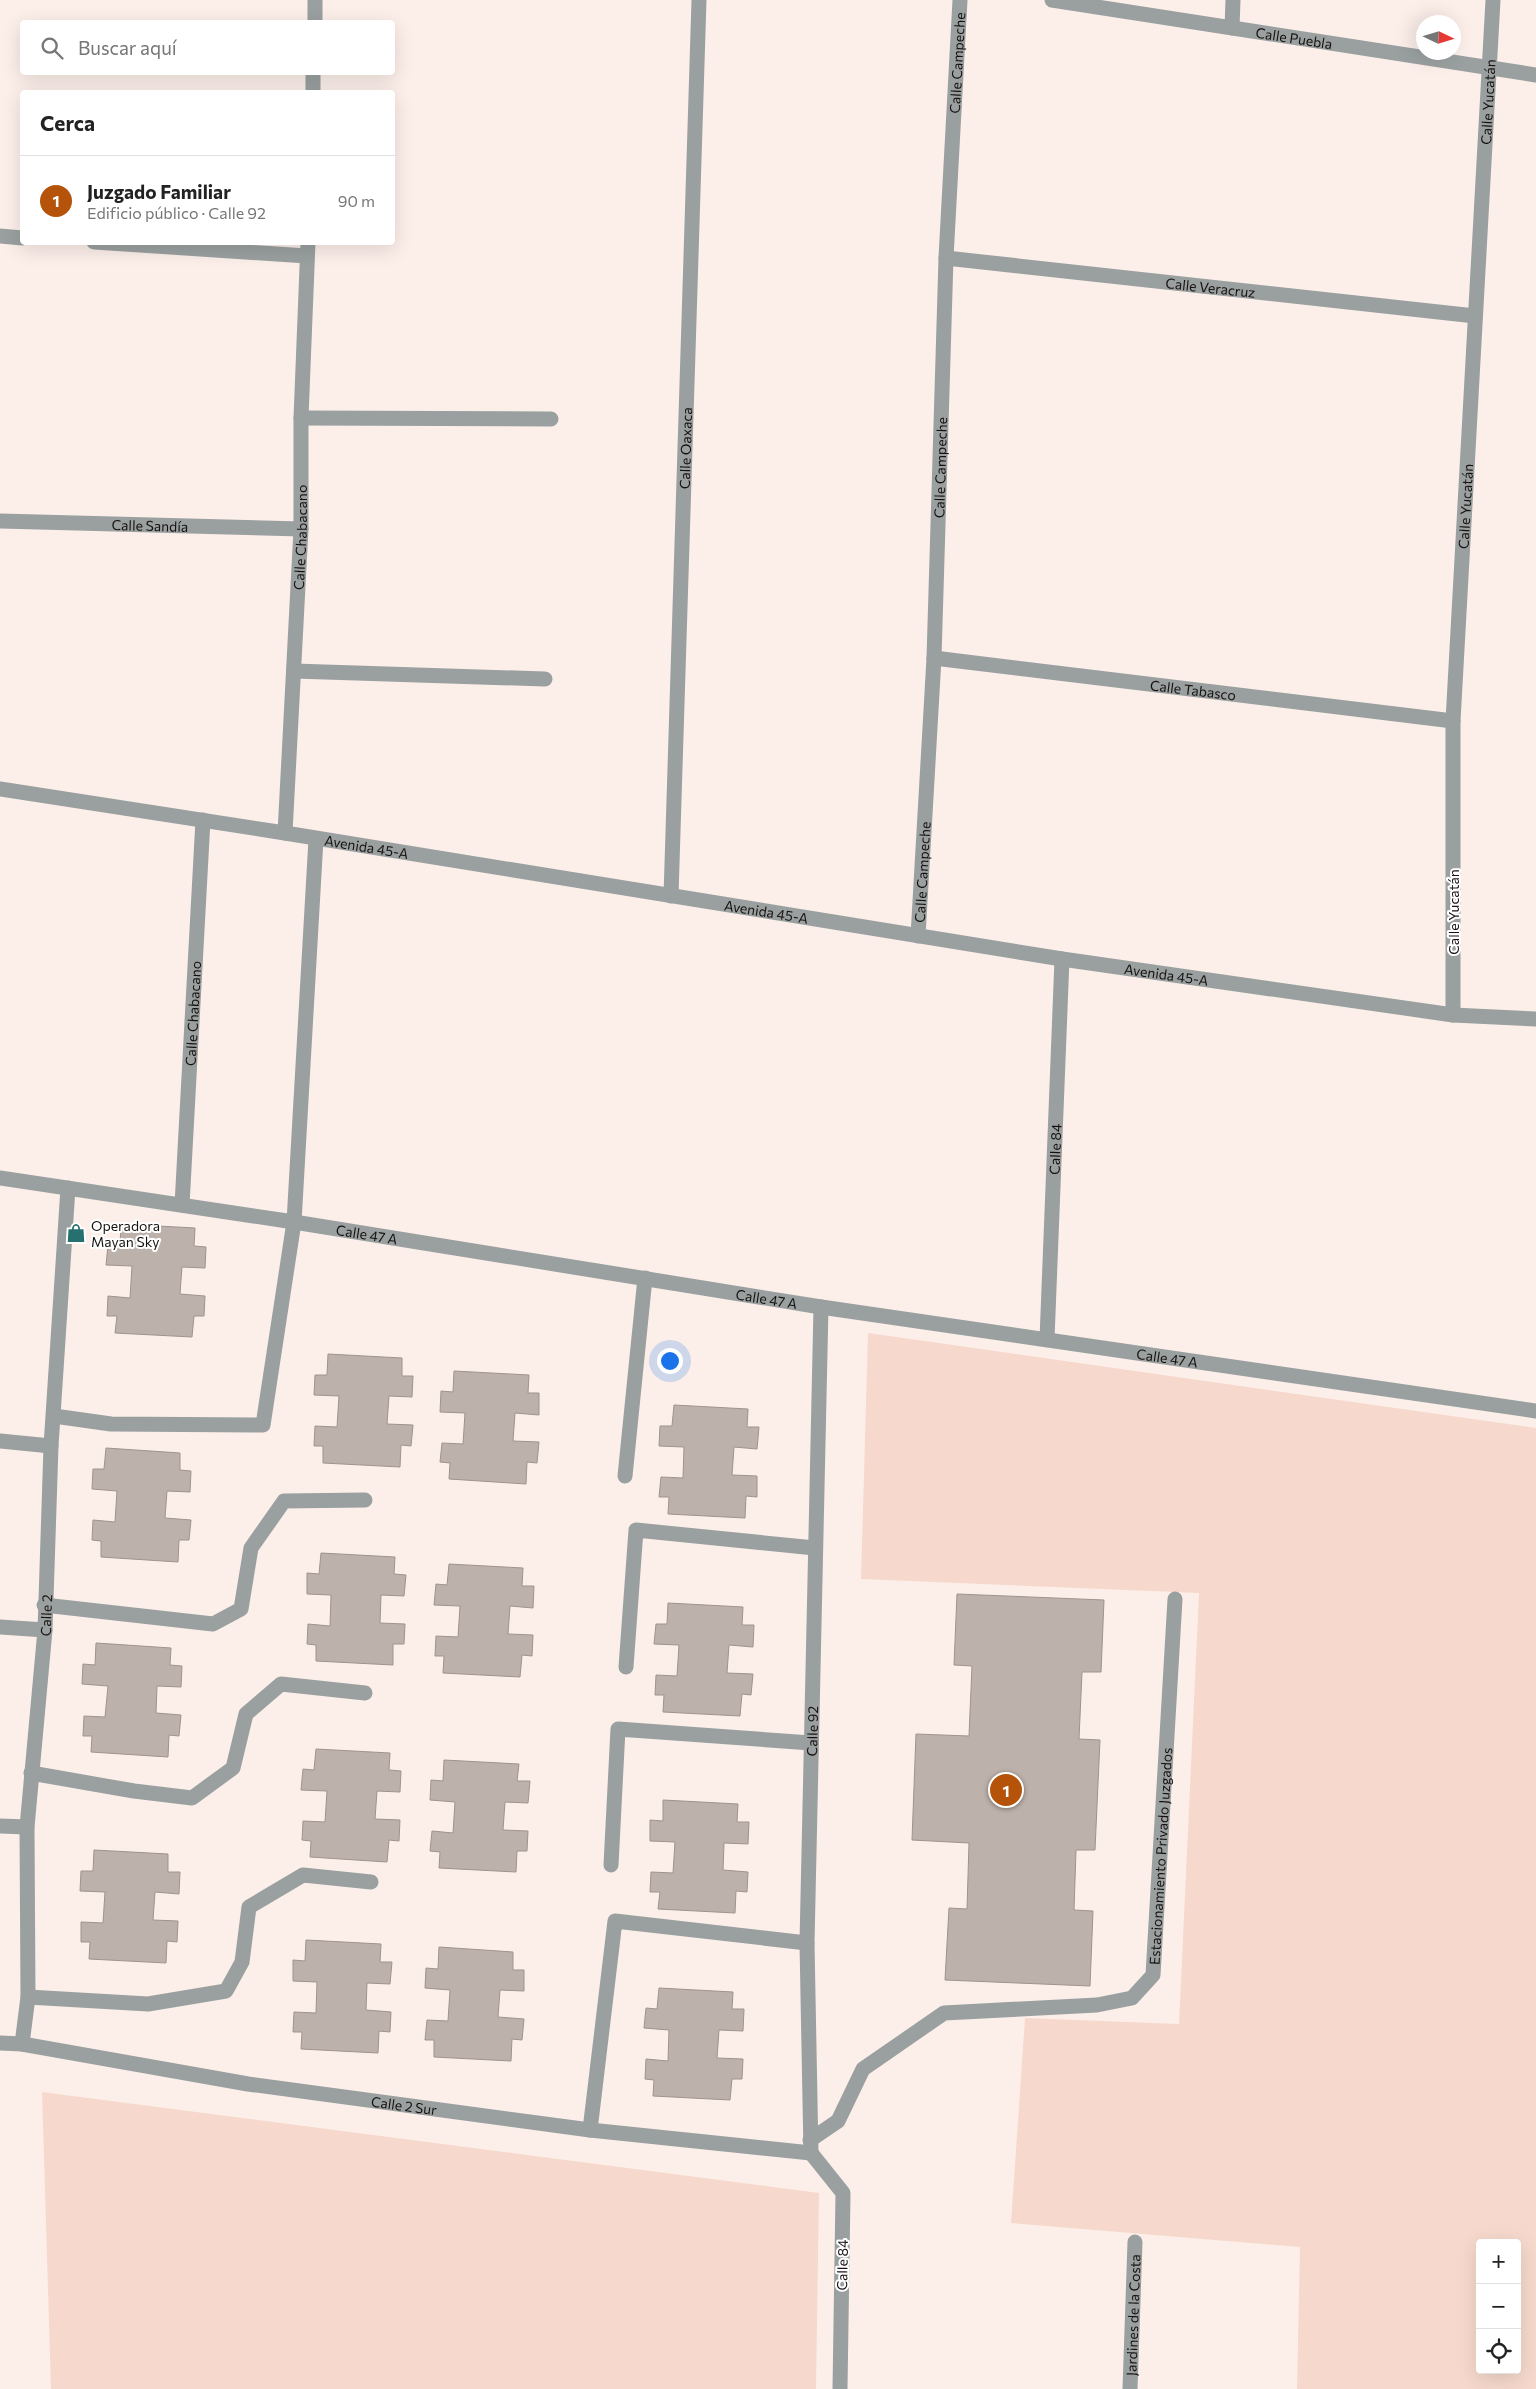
<!DOCTYPE html>
<html lang="es">
<meta charset="utf-8">
<style>
:root{--surface:#fff;--page:#f6f6f6;--text:#222;--muted:#767676;--line:#e0e0e0;--accent:#b45309}
body{margin:0;font-family:Commissioner,sans-serif;background:var(--page);color:var(--text)}
.controls{position:absolute;right:15px;bottom:15px;display:grid;overflow:hidden;border-radius:5px;box-shadow:0 5px 20px #0002}
.controls button{width:45px;height:45px;display:grid;place-items:center;padding:0;border:0;border-bottom:1px solid var(--line);background:var(--surface);color:var(--text);font:25px sans-serif}
.compass{position:absolute;left:1416px;top:15px;width:45px;height:45px;border-radius:50%;background:var(--surface);box-shadow:0 5px 20px #0002;rotate:94deg}
.you{position:absolute;left:669px;top:1360px;width:18px;height:18px;margin:-12px;border:4px solid #fff;border-radius:50%;background:#1a73e8;box-shadow:0 0 0 8px #1a73e833}
.badge{display:grid;place-items:center;width:32px;height:32px;border-radius:50%;background:var(--accent);color:#fff;font-size:16px;font-weight:700}
.pin{position:absolute;translate:-50% -50%;border:2px solid #fff;box-shadow:0 1px 5px #0006}
.list{margin:0;padding:0;list-style:none}
h2{display:flex;justify-content:space-between;align-items:center;height:65px;margin:0;padding:0 20px;font-size:21px}
h2 small{font-size:16px;font-weight:400;color:var(--muted)}
.list li{display:grid;grid-template-columns:32px 1fr auto;gap:15px;align-items:center;box-sizing:border-box;height:90px;padding:0 20px;border-top:1px solid var(--line)}
.list b{display:block;font-size:19px;white-space:nowrap}
.list p{margin:0;font-size:16px;white-space:nowrap;color:var(--muted)}
.list em{font-size:16px;font-style:normal;color:var(--muted)}
.icon{flex:none;width:28px;height:28px;fill:none;stroke:currentColor;stroke-width:2;stroke-linecap:round;stroke-linejoin:round}
.map{position:relative;flex:none;width:1536px;height:2389px;overflow:hidden}
.search{position:absolute;background:var(--surface);box-shadow:0 5px 20px #0002;left:20px;top:20px;width:375px;height:55px;display:flex;align-items:center;gap:12px;box-sizing:border-box;padding:0 18px;border-radius:5px;color:var(--muted);font-size:19px}
.panel{position:absolute;background:var(--surface);box-shadow:0 5px 20px #0002;left:20px;top:90px;width:375px;height:155px;border-radius:5px}
.map>svg:first-child{display:block}
.green{fill:#f6d9cc;fill-rule:evenodd}
.building{fill:#bdb1ab;stroke:#9f938e}
.lines{fill:none;stroke-linecap:round;stroke-linejoin:round}
.minor{stroke:#9aa0a0;stroke-width:15}
.labels{text-anchor:middle;dominant-baseline:central;stroke-width:4;stroke-linejoin:round;paint-order:stroke}
.street-label{font-size:14px;fill:#16110f;stroke:#fff}
.poi-label{font-size:14px;fill:#16110f;stroke:#fff;text-anchor:start}
</style>
<div class="map">
<svg width="1536" height="2389" viewBox="0 0 1536 2389">
<rect width="100%" height="100%" fill="#fcefea"/>
<!-- green -->
<path class="green" d="M868 1333 1536 1428V2389H1297L1300 2247 1011 2223 1025 2018 1179 2024 1199 1593 861 1579ZM1480 2243H1517V2370H1480Z
M42 2092 819 2193 816 2389H51Z"/>
<!-- building -->
<path class="building" d="M121 1224 195 1228 194 1246 206 1247 205 1268 182 1267 180 1294 205 1296 204 1316H194L192 1337 115 1333 117 1316H107L108 1296 130 1298 132 1266 106 1265 108 1245H120Z
M328 1354 402 1358V1376H413L412 1397 389 1396 387 1424 413 1425 411 1446 401 1445 400 1467 323 1463V1446H314L315 1426 337 1427 339 1396 314 1395 315 1375H327Z
M454 1371 529 1375 528 1393H539V1415L515 1413 513 1441 539 1442 537 1463 527 1462 526 1484 449 1479 450 1463 440 1462 442 1443 463 1444 465 1413 440 1412 441 1391 453 1392Z
M674 1405 748 1409 747 1427H759L757 1449 734 1447 732 1475 757 1476V1497L746 1496 745 1518 668 1514 669 1497H659L661 1477 683 1478 684 1447 659 1446 660 1426H672Z
M106 1448 180 1453V1470L191 1471 190 1492 167 1491 165 1518 191 1520 189 1540H179L178 1562 101 1557V1541L92 1540 93 1520 115 1522 117 1491 92 1489 93 1469H104Z
M321 1553 395 1557 394 1574 406 1575 404 1596 381 1595 380 1623 405 1624 404 1644H393V1665L316 1661V1645L307 1644 308 1624 330 1626 331 1595 307 1594V1573L319 1574Z
M449 1564 523 1568 522 1586H534L533 1608 510 1606 508 1634 533 1635 532 1656 522 1655 520 1677 443 1673 444 1656H435L436 1636 458 1637 460 1606 434 1605 436 1584 447 1585Z
M957 1594 1104 1600 1101 1672H1082L1079 1739 1100 1740 1095 1850H1076L1074 1910 1093 1911 1090 1986 945 1980 949 1908 967 1909 969 1843 912 1840 916 1734 969 1736 972 1666 954 1665Z
M668 1603 743 1607 742 1625H754L753 1647 729 1645 727 1673 753 1674 751 1695 742 1694 740 1716 663 1712 664 1695H655L656 1675 677 1676 679 1645 654 1644 656 1624H667Z
M96 1643 171 1648 170 1665 182 1666 181 1687 157 1686 156 1713 181 1715 179 1736 169 1735 168 1757 91 1752 92 1736H83L84 1716 105 1717 108 1686 82 1684 83 1664 95 1665Z
M316 1749 390 1753 389 1770 401 1771 400 1792 377 1791 375 1819 400 1820 399 1841 389 1840 387 1862 310 1857 311 1841 302 1840 303 1821 325 1822 327 1791 301 1790 303 1769 314 1770Z
M444 1760 519 1764 517 1781H530L528 1803 505 1802 503 1830 528 1831 527 1851H517L516 1872 439 1868 440 1852 430 1851 432 1831 453 1833 455 1802 430 1800 431 1780 443 1781Z
M663 1800 738 1804 737 1822H749L748 1844 724 1843 723 1870 748 1872 747 1892 736 1891 735 1913 658 1909 660 1892H650L651 1872 673 1873 675 1842 650 1841V1820L663 1821Z
M94 1850 168 1854V1872H180L179 1894 155 1892 153 1920 178 1921 177 1942 167 1941 166 1963 89 1959 90 1942H81V1922L103 1923 105 1892 80 1891 81 1871H93Z
M306 1940 381 1944 380 1962H392L390 1984 367 1983 366 2010 391 2012 390 2032 379 2031 378 2053 301 2049 302 2032H293L294 2012 316 2013 317 1982 293 1981V1960L305 1961Z
M439 1947 513 1952V1970H524V1991L500 1990 498 2017 524 2019 522 2040 512 2039 511 2061 434 2057V2040H425L427 2020 448 2021 450 1990 425 1988 426 1968 438 1969Z
M659 1988 733 1992 732 2009H744L743 2031 719 2030 717 2058 743 2059 742 2079H732L730 2100 653 2096 654 2080 645 2079 646 2059 668 2061 669 2030 644 2028 646 2008 657 2009Z"/>
<g class="lines">
<!-- minor -->
<g class="minor">
<path id="s1" d="M1052 0 1536 75"/>
<path d="M315 22V0"/>
<path d="M1232 28 1233 0"/>
<path d="M313 92V72"/>
<path d="M0 236 22 238"/>
<path d="M94 242 307 256"/>
<path id="s2" d="M946 258 1475 316"/>
<path d="M301 418 551 419"/>
<path id="s3" d="M0 521 301 529"/>
<path id="s4" d="M934 658 1453 721"/>
<path d="M294 671 545 679"/>
<path id="s5" d="M0 789 285 833 1062 959 1453 1015 1536 1019"/>
<path id="s6" d="M285 833 301 529V418L308 242"/>
<path id="s7" d="M671 896 699 0"/>
<path id="s8" d="M918 936 934 658 946 258 960 0"/>
<path id="s9" d="M1453 1015V721L1493 0"/>
<path id="s10" d="M0 1178 294 1222 821 1307 1536 1411"/>
<path id="s11" d="M182 1205 203 820"/>
<path id="s12" d="M1047 1339 1062 959"/>
<path d="M54 1416 111 1424 263 1425 294 1222 316 839"/>
<path d="M0 1441 51 1446"/>
<path d="M625 1476 645 1278"/>
<path d="M44 1605 213 1624 241 1609 251 1548 284 1501 365 1500"/>
<path d="M0 1627 45 1630"/>
<path d="M626 1667 636 1530 815 1548"/>
<path d="M31 1773 134 1791 192 1798 233 1768 246 1714 281 1684 365 1693"/>
<path d="M0 1826 27 1827"/>
<path d="M611 1865 618 1729 811 1743"/>
<path d="M28 1997 148 2004 226 1991 242 1962 249 1907 303 1875 371 1882"/>
<path id="s13" d="M0 2043 22 2044 248 2084 590 2130 811 2153"/>
<path id="s14" d="M22 2044 28 1997 27 1827 45 1630 51 1446 68 1188"/>
<path d="M590 2130 615 1921 807 1943"/>
<path id="s15" d="M810 2140 838 2121 863 2069 944 2013 1097 2005 1132 1998 1153 1975 1175 1599"/>
<path id="s16" d="M811 2153 807 1943 821 1307"/>
<path d="M811 2153 843 2193 840 2389"/>
<path id="s17" d="M1130 2389 1135 2242"/>
</g>
</g>
<!-- icons -->
<defs>
<g id="shop-bare" transform="scale(1.5)"><path d="M-5-2.5h2.3a2.7 3.5 0 0 1 5.4 0H5L5.5 6h-11ZM-1.5-2.5h3a1.5 2.3 0 0 0-3 0Z" fill="#267170" stroke="#fff" stroke-width="2.5" paint-order="stroke"/></g>
</defs>
<g fill-rule="evenodd">
<use href="#shop-bare" x="76" y="1233"/>
</g>
<g class="labels">
<!-- street labels -->
<g class="street-label">
<text stroke="none"><textPath href="#s1" startOffset="245">Calle Puebla</textPath></text>
<text stroke="none"><textPath href="#s8" startOffset="874">Calle Campeche</textPath></text>
<text stroke="none"><textPath href="#s9" startOffset="914">Calle Yucatán</textPath></text>
<text stroke="none"><textPath href="#s2" startOffset="266">Calle Veracruz</textPath></text>
<text stroke="none"><textPath href="#s7" startOffset="448">Calle Oaxaca</textPath></text>
<text stroke="none"><textPath href="#s8" startOffset="469">Calle Campeche</textPath></text>
<text stroke="none"><textPath href="#s9" startOffset="509">Calle Yucatán</textPath></text>
<text stroke="none"><textPath href="#s3" startOffset="150">Calle Sandía</textPath></text>
<text stroke="none"><textPath href="#s6" startOffset="296">Calle Chabacano</textPath></text>
<text stroke="none"><textPath href="#s4" startOffset="261">Calle Tabasco</textPath></text>
<text stroke="none"><textPath href="#s5" startOffset="371">Avenida 45-A</textPath></text>
<text stroke="none"><textPath href="#s8" startOffset="64">Calle Campeche</textPath></text>
<text stroke="none"><textPath href="#s5" startOffset="776">Avenida 45-A</textPath></text>
<text transform="translate(1453 912) rotate(-90)">Calle Yucatán</text>
<text stroke="none"><textPath href="#s5" startOffset="1181">Avenida 45-A</textPath></text>
<text stroke="none"><textPath href="#s11" startOffset="192">Calle Chabacano</textPath></text>
<text stroke="none"><textPath href="#s12" startOffset="190">Calle 84</textPath></text>
<text stroke="none"><textPath href="#s10" startOffset="371">Calle 47 A</textPath></text>
<text stroke="none"><textPath href="#s10" startOffset="776">Calle 47 A</textPath></text>
<text stroke="none"><textPath href="#s10" startOffset="1181">Calle 47 A</textPath></text>
<text stroke="none"><textPath href="#s14" startOffset="430">Calle 2</textPath></text>
<text stroke="none"><textPath href="#s16" startOffset="422">Calle 92</textPath></text>
<text stroke="none"><textPath href="#s15" startOffset="529">Estacionamiento Privado Juzgados</textPath></text>
<text stroke="none"><textPath href="#s13" startOffset="409">Calle 2 Sur</textPath></text>
<text transform="translate(842 2265) rotate(-89)">Calle 84</text>
<text stroke="none"><textPath href="#s17" startOffset="74">Jardines de la Costa</textPath></text>
</g>
<!-- poi labels -->
<g class="poi-label">
<text x="91" y="1225">Operadora<tspan x="91" dy="16">Mayan Sky</tspan></text>
</g>
</g>
</svg>
<div class="controls">
<button>+</button>
<button>−</button>
<button><svg class="icon" aria-label="locate" viewBox="0 0 24 24"><circle cx="12" cy="12" r="6"/><path d="M12 2v4M12 18v4M2 12h4M18 12h4"/></svg></button>
</div>
<svg class="compass" viewBox="-18 -18 36 36"><path d="M0-13l5 13h-10z" fill="#e53935"/><path d="M0 13l5-13h-10z" fill="#767676"/></svg>
<div class="you"></div>
<div class="pin badge" style="left:1006px;top:1790px">1</div>
<div class="search"><svg class="icon" aria-label="search" viewBox="0 0 24 24"><circle cx="10" cy="10" r="6"/><path d="M15 15l6 6"/></svg>Buscar aquí</div>
<section class="panel">
<h2>Cerca<small></small></h2>
<ul class="list">
<li><span class="badge">1</span><div><b>Juzgado Familiar</b><p>Edificio público · Calle 92</p></div><em>90 m</em></li>
</ul>
</section>
</div>
